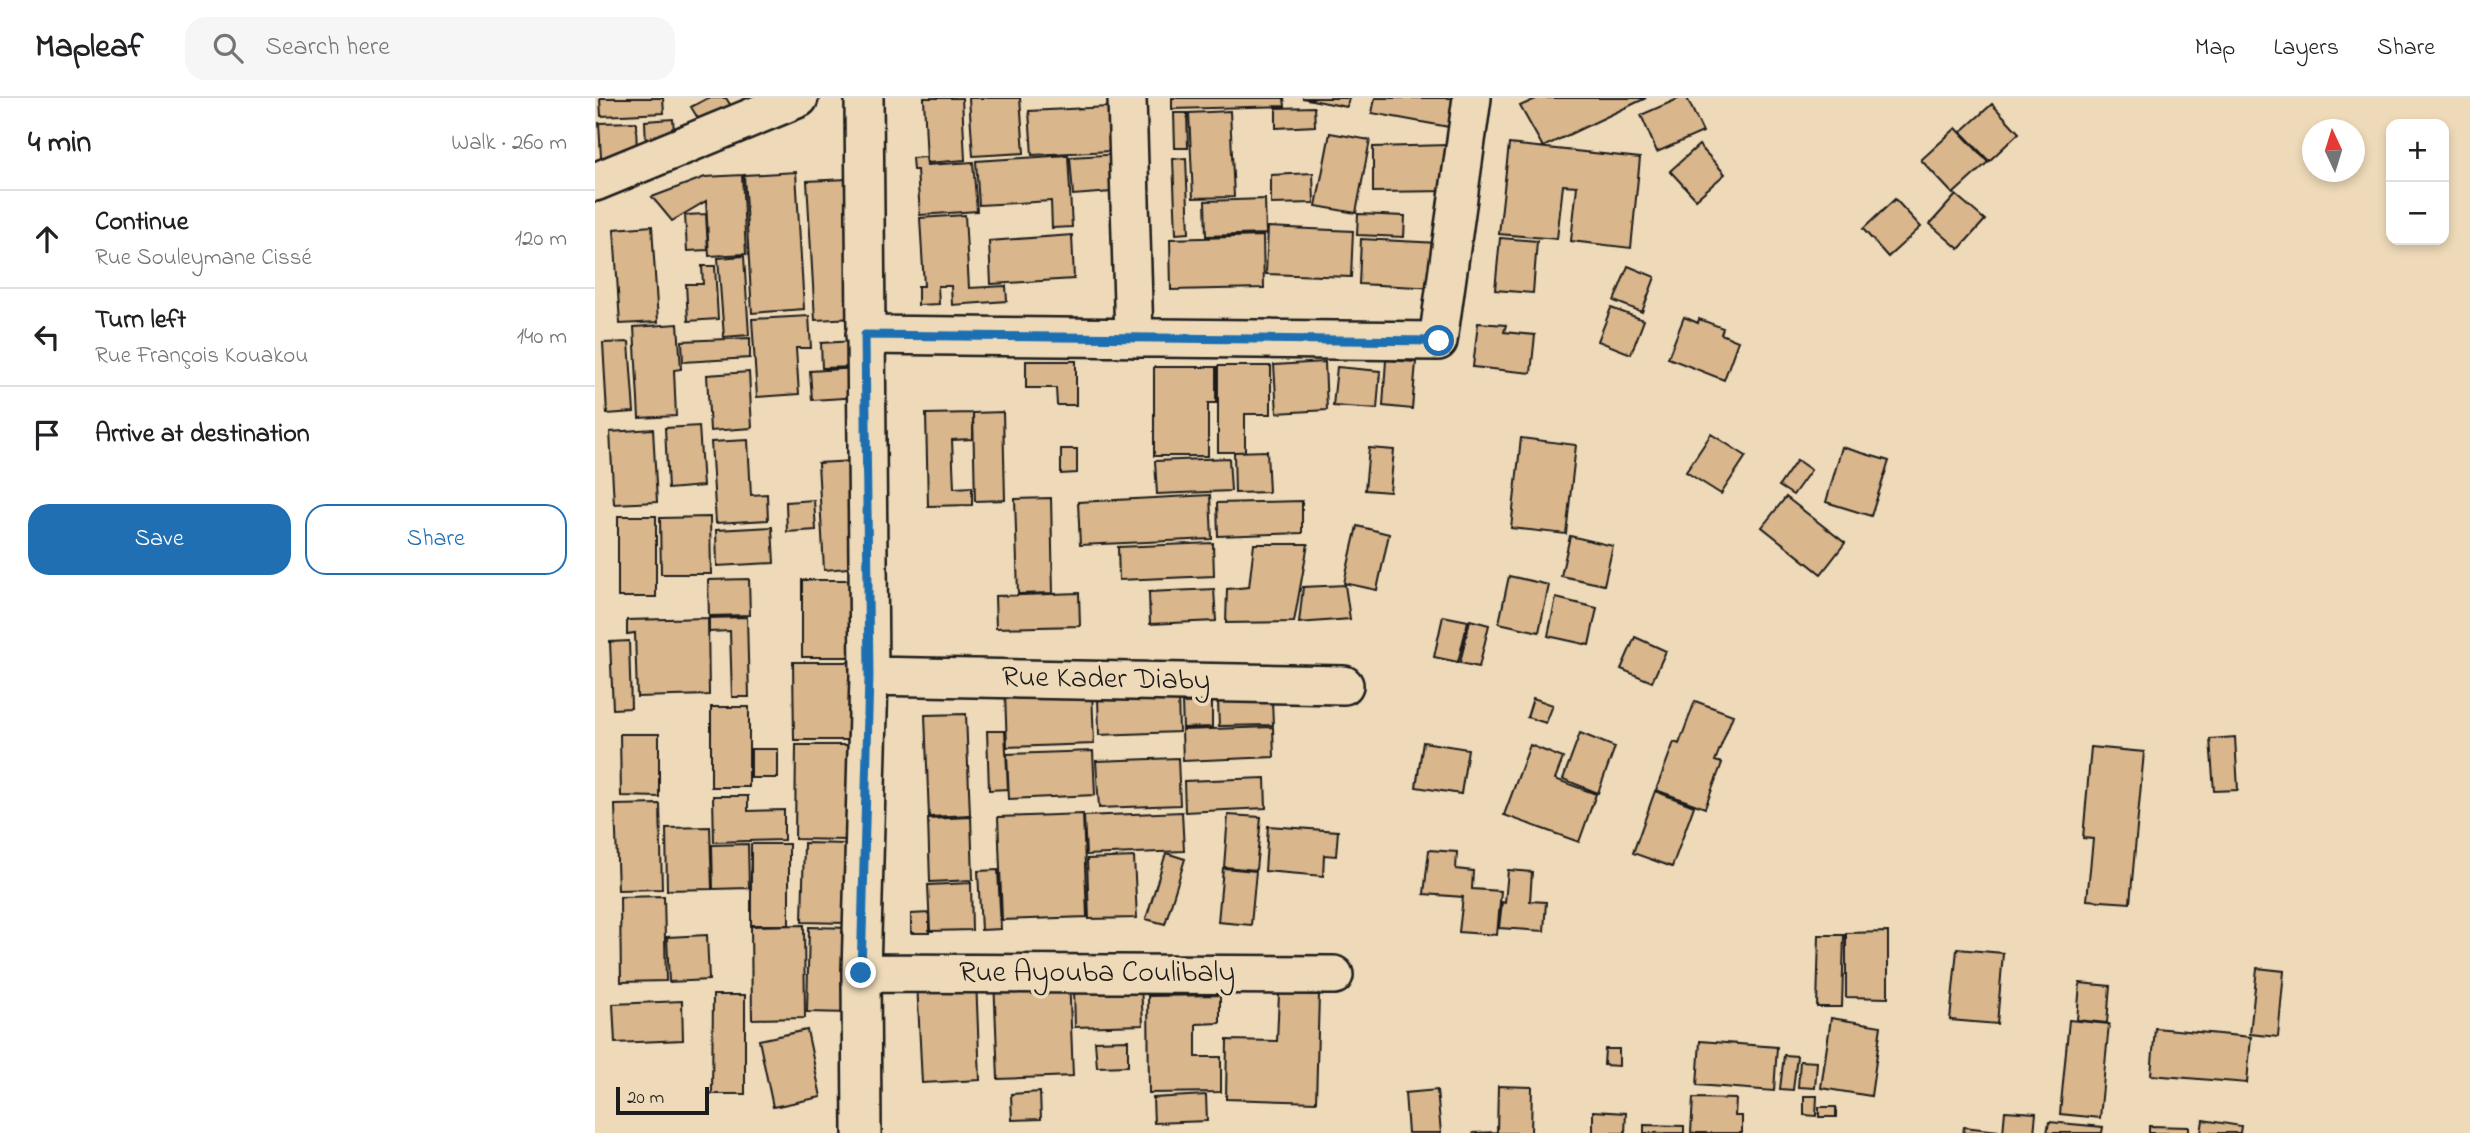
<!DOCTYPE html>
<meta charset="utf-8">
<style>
:root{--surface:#fff;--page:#f6f6f6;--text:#202124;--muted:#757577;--line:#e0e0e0;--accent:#1f6fb2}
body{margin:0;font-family:"Indie Flower",sans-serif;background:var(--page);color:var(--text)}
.controls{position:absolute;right:21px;top:21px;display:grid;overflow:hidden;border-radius:14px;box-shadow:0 4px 10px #0003}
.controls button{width:63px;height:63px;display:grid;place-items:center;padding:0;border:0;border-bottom:2px solid var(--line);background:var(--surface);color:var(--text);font:35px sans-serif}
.compass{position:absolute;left:1707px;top:21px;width:63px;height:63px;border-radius:50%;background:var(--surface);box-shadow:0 4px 10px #0003;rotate:356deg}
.scale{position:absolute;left:21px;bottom:18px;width:93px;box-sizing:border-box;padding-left:7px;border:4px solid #1c1c1c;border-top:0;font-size:19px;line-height:24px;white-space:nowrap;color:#1c1c1c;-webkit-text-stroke:5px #eedab8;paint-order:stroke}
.stop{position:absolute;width:21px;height:21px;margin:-16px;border:5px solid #1f6fb2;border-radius:50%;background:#fff}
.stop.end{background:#1f6fb2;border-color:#fff;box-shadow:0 2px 7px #0008}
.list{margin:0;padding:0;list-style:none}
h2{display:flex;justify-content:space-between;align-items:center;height:91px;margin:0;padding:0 28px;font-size:30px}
h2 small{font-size:23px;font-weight:400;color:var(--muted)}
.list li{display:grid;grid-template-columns:46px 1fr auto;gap:21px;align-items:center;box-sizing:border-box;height:98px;padding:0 28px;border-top:2px solid var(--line)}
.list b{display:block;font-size:26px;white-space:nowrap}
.list p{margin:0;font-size:23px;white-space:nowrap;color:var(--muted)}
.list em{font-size:23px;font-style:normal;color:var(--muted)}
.actions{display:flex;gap:14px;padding:21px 28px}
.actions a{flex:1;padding:16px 0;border:2px solid var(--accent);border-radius:21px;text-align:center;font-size:24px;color:var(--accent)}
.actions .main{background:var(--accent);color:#fff}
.icon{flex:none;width:38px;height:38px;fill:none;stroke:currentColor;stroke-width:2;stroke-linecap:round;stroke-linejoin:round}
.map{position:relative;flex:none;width:1875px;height:1035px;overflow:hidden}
header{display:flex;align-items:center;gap:42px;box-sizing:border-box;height:98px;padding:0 35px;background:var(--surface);border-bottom:2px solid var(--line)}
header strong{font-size:33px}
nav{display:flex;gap:38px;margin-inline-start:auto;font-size:24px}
.search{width:490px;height:63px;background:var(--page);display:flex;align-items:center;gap:18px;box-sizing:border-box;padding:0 24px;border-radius:21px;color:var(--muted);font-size:26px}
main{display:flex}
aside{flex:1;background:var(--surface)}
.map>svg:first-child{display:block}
.building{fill:#d9b68c;stroke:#1c1c1c;stroke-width:2}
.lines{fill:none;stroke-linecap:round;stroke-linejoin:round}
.street-casing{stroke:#1c1c1c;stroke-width:42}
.street{stroke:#eedab8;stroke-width:37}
.route{stroke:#1f6fb2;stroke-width:9}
.labels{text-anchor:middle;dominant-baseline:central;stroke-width:7;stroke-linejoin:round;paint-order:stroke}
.street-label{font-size:30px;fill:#1c1c1c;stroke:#eedab8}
</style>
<header>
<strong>Mapleaf</strong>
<div class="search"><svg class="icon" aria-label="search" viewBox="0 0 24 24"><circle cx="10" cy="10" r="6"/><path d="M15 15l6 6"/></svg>Search here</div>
<nav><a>Map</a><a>Layers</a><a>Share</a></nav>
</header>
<main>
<aside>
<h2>4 min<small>Walk · 260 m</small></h2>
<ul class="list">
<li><svg class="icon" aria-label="ahead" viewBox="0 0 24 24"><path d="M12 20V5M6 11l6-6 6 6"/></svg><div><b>Continue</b><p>Rue Souleymane Cissé</p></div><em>120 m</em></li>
<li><svg class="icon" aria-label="left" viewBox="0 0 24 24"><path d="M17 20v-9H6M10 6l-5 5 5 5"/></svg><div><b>Turn left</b><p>Rue François Kouakou</p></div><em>140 m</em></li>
<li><svg class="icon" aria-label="arrive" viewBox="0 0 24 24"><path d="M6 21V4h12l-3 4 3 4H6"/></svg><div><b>Arrive at destination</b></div></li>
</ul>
<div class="actions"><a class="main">Save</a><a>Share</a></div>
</aside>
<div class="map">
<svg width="1875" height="1035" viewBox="0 0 1875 1035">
<rect width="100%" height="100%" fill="#eedab8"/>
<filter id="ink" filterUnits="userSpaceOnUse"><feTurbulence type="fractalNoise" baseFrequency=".0143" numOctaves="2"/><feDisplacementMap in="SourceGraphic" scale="14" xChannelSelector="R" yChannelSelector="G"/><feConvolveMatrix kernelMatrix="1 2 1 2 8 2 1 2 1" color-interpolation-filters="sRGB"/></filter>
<g filter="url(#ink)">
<!-- building -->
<path class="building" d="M5 0H68L69 15 6 18Z
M113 0H131L138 11 107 27 96 9Z
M329 0H367L370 62 332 65Z
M374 0H425L429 55 378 58Z
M577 0H689L690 8 577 11Z
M707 0H754L752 9Z
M780 0H859L854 29 777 15Z
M943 0H1051L948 49 925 8Z
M1085 0H1092L1108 34 1062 54 1046 17Z
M1397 6 1424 35 1394 63 1366 34Z
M513 9 516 53 437 57 434 13Z
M719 9 720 28 681 30V10Z
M635 13 639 99 598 100 594 15Z
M579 15H592L593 50H580Z
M78 21 80 47 51 48 50 23Z
M41 24 42 58 6 59 4 25Z
M1361 30 1393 64 1358 96 1326 62Z
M735 35 775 42 761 115 721 108Z
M914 46 1045 60 1036 150 976 143 982 88 968 87 962 141 904 136Z
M853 47 854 93 778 94V49Z
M1104 47 1130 76 1101 101 1075 73Z
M528 56 530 93 478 97 475 59Z
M473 57 477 129 457 130 456 103 384 107 381 63Z
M331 59 332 67 378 64 382 113 325 117 322 72H318L317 60Z
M591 60 594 135 581 136 578 61Z
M201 74 209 211 157 215 149 77Z
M718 75 719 105 676 106V77Z
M147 77 151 156 114 158 111 103 77 123 57 99 110 79Z
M252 81 260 220 220 222 212 83Z
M1361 97 1390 122 1364 151 1335 126Z
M670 101 671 136 611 138 610 103Z
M1300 101 1326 129 1293 159 1268 131Z
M111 116 113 152 92 153 90 117Z
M763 116 810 118 809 139 762 137Z
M370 117 374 190 411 188 412 203 357 207 356 188H343L344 206 323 207V188H329L325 120Z
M57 128 63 224 25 226 19 131Z
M673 129 758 133 756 179 671 176Z
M477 137 479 181 396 186 394 143Z
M668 138 669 190 576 192 575 141Z
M905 140 942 143 938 195 900 192Z
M766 141 844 145 842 190 764 186Z
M149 158 154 237 129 239 123 160Z
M107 168H120L123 221 93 223 91 186H108Z
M1033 168 1060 179 1047 214 1019 203Z
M1016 210 1049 222 1036 256 1003 243Z
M214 218 216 250H201L204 296 162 299 157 221Z
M1089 219 1103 225 1104 221 1128 230 1126 236 1143 243 1129 282 1073 260Z
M883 225 911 227 909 234 940 237 936 275 878 269Z
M83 226 86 271 79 272 81 318 44 320 39 229Z
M155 240V260L88 264 87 243Z
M260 243 261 269 227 270 226 245Z
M34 244 39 314 12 316 8 245Z
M791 262 821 264 817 311 788 308Z
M431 263H481V307H462L461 290H431Z
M730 264 732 312 682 315 679 267Z
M623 268H676V316H650V354H623Z
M559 269H621V305H613V358H559Z
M742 269 785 273 782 311 738 308Z
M263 270 265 299 217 302 215 273Z
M154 274 157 330 115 333 112 277Z
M408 314 410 402 380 403 378 315Z
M378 315V341L357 342 359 390 377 389V407L333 408 331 316Z
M104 328 108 388 73 391 70 330Z
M58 331 62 404 19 406 15 334Z
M1116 336 1151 358 1126 396 1091 374Z
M926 340 981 347 971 436 916 430Z
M153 342 156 397 172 396 173 422 121 425 116 344Z
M1247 349 1294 363 1276 418 1231 404Z
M774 350 799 352 795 394 770 392Z
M466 351H482V375L466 376Z
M672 353 674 394 640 395 639 354Z
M634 360 636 393 562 396 560 363Z
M1202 362 1216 372 1198 397 1184 388Z
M259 363 265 469 229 472 223 365Z
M615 397 617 441 485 447 483 404Z
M1191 399 1250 445 1226 476 1167 429Z
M456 400 458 495 423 496 420 401Z
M219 402 221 432 192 434 191 404Z
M707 403V435L623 438 622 405Z
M23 418H61V499H23Z
M115 419 116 476H66L65 420Z
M762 428 794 436 782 492 749 485Z
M177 429 179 465 122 468 121 432Z
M975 438 1018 448 1009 487 966 478Z
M618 445 619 478 524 482 523 449Z
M659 446H713L699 524 631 525 632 491 654 489Z
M914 478 954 487 944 534 904 525Z
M154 481 155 517 114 518 113 482Z
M207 482H266V559H207Z
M750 487 755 521 704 525 708 489Z
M619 491 621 523 555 526 554 494Z
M484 495 485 528 401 530 400 498Z
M961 500 1002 510 994 547 953 538Z
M848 518 873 523 863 564 839 559Z
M152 519 154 599H137L135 533 114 534V520Z
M113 520 114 597 42 599 40 535 32 536V522Z
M875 522 894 527 884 569 865 565Z
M1040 539 1071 553 1057 584 1026 571Z
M34 543 36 610 18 611 15 544Z
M198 564H266L267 642H199Z
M497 592 499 646 412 649 410 596Z
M583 597 584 634 504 637 503 600Z
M938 600 958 607 951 625 932 619Z
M677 602 678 627 624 628 623 604Z
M1100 603 1138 617 1120 663 1127 665 1110 710 1061 692 1079 644 1084 646Z
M617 604V629L588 630 587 605Z
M116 609H154V689H116Z
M371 616 375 717 334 719 330 617Z
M678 629 679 659 588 663 587 632Z
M392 633H410L413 691 394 692Z
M985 635 1020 649 1003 695 968 681Z
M25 636H64V699L26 698Z
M1640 639 1643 692 1619 693 1615 641Z
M828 644 873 651 866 696 821 689Z
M201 647H253L252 742 200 741Z
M935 647 968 660 960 681 1001 696 984 744 909 717Z
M1496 649 1549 654 1535 805 1492 802 1498 741 1488 740Z
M156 651H183V680H156Z
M498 653 500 697 414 701 412 656Z
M583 660 585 707 504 710 501 663Z
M670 680 671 710 590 714 589 683Z
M1060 693 1099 708 1077 769 1038 755Z
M118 698H153V713L189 712V742L119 744Z
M65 706 67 791 23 792 20 707Z
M587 714 589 753 491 757 489 718Z
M488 716 492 819 407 822 403 719Z
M633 717 666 719 661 772 629 769Z
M376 719 378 782 335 784 333 721Z
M673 728 743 733 741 758 729 757 728 778 670 773Z
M115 729 117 791 72 792 71 730Z
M209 745 252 746 250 825 207 824Z
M153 746 154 790 118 791 117 747Z
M156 746H194V827H156Z
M834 752 862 754 861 771 878 773 877 791 906 793 902 837 864 834 868 799 829 796Z
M571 755 590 761 570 826 551 821Z
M539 759 542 820 494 821 492 761Z
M628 770 661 773 656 827 623 824Z
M403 772 406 831 386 832 383 773Z
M913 772 937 774 935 803 951 804 949 833 904 830 907 804 910 805Z
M376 785 377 832 335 833 333 787Z
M69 798 71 883 26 884 25 799Z
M334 815V835H316V816Z
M209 827 210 920 157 921 156 828Z
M214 829 257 830 255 915 212 914Z
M1293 834V900L1251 899V835Z
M112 837 114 882 74 884 72 839Z
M1224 837H1249L1247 909H1222Z
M1362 851 1408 855 1402 926 1355 922Z
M1662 870 1689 873 1683 939 1655 936Z
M474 877 478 978 403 981 399 880Z
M381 881 385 982 327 985 322 884Z
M1485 885 1515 888 1512 925 1482 922Z
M546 887 548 927 480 929 479 890Z
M684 896 724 897 721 1004 631 1001 632 942 682 943Z
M118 897H150V996H117Z
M625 897V925L601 926V959H626V994L554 995 553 898Z
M87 903 88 942 20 945 18 906Z
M1236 920 1286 928 1276 998 1226 990Z
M1474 922 1514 926 1505 1020 1465 1016Z
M1560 930 1656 939 1652 985 1556 977Z
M212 932 226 999 178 1009 164 942Z
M533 942V968L502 969 500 943Z
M1105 943 1182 949 1179 993 1102 987Z
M1010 951H1024V968L1009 967Z
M1189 957 1202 958 1198 992 1185 991Z
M1205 963 1222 964 1220 990 1203 989Z
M903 988 937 989 936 1035H877L902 1034Z
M842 992 846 1035H813L810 995Z
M445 994 446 1021 417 1022 416 996Z
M611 997 612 1023 559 1025 558 1000Z
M1209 998H1222L1221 1018 1209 1017Z
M1098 1000 1141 1001 1140 1018H1147V1035H1096Z
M1224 1009H1241V1019H1224Z
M998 1013 1031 1015 1030 1035H998Z
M1410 1013 1441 1015 1439 1035H1408Z
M1608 1022 1646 1028 1645 1035H1606Z
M1454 1024 1508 1029 1507 1035H1452Z
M1049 1027 1089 1028V1035H1049Z
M1554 1028 1594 1029V1035H1554Z
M1369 1029 1403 1033V1035H1368Z"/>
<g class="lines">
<!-- street casing -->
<g class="street-casing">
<path id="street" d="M532 0 539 240
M0 84 204 0
M270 237 843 243 877 0
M274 578 749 587
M266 875 739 877
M267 1035 266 875 274 578 269 0"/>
</g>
<!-- street -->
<use href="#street" class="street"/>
</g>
</g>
<g class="lines" filter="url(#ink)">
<!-- route -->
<path class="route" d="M266 875 274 578 270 237 844 243"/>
</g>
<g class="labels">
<!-- street labels -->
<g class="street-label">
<text transform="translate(511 582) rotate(1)">Rue Kader Diaby</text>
<text x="502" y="876">Rue Ayouba Coulibaly</text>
</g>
</g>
</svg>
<div class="controls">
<button>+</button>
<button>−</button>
</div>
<svg class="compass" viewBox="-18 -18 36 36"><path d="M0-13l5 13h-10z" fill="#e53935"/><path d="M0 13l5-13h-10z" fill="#757577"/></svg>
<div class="scale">20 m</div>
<div class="stop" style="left:844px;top:243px"></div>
<div class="stop end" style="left:266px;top:875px"></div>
</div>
</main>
